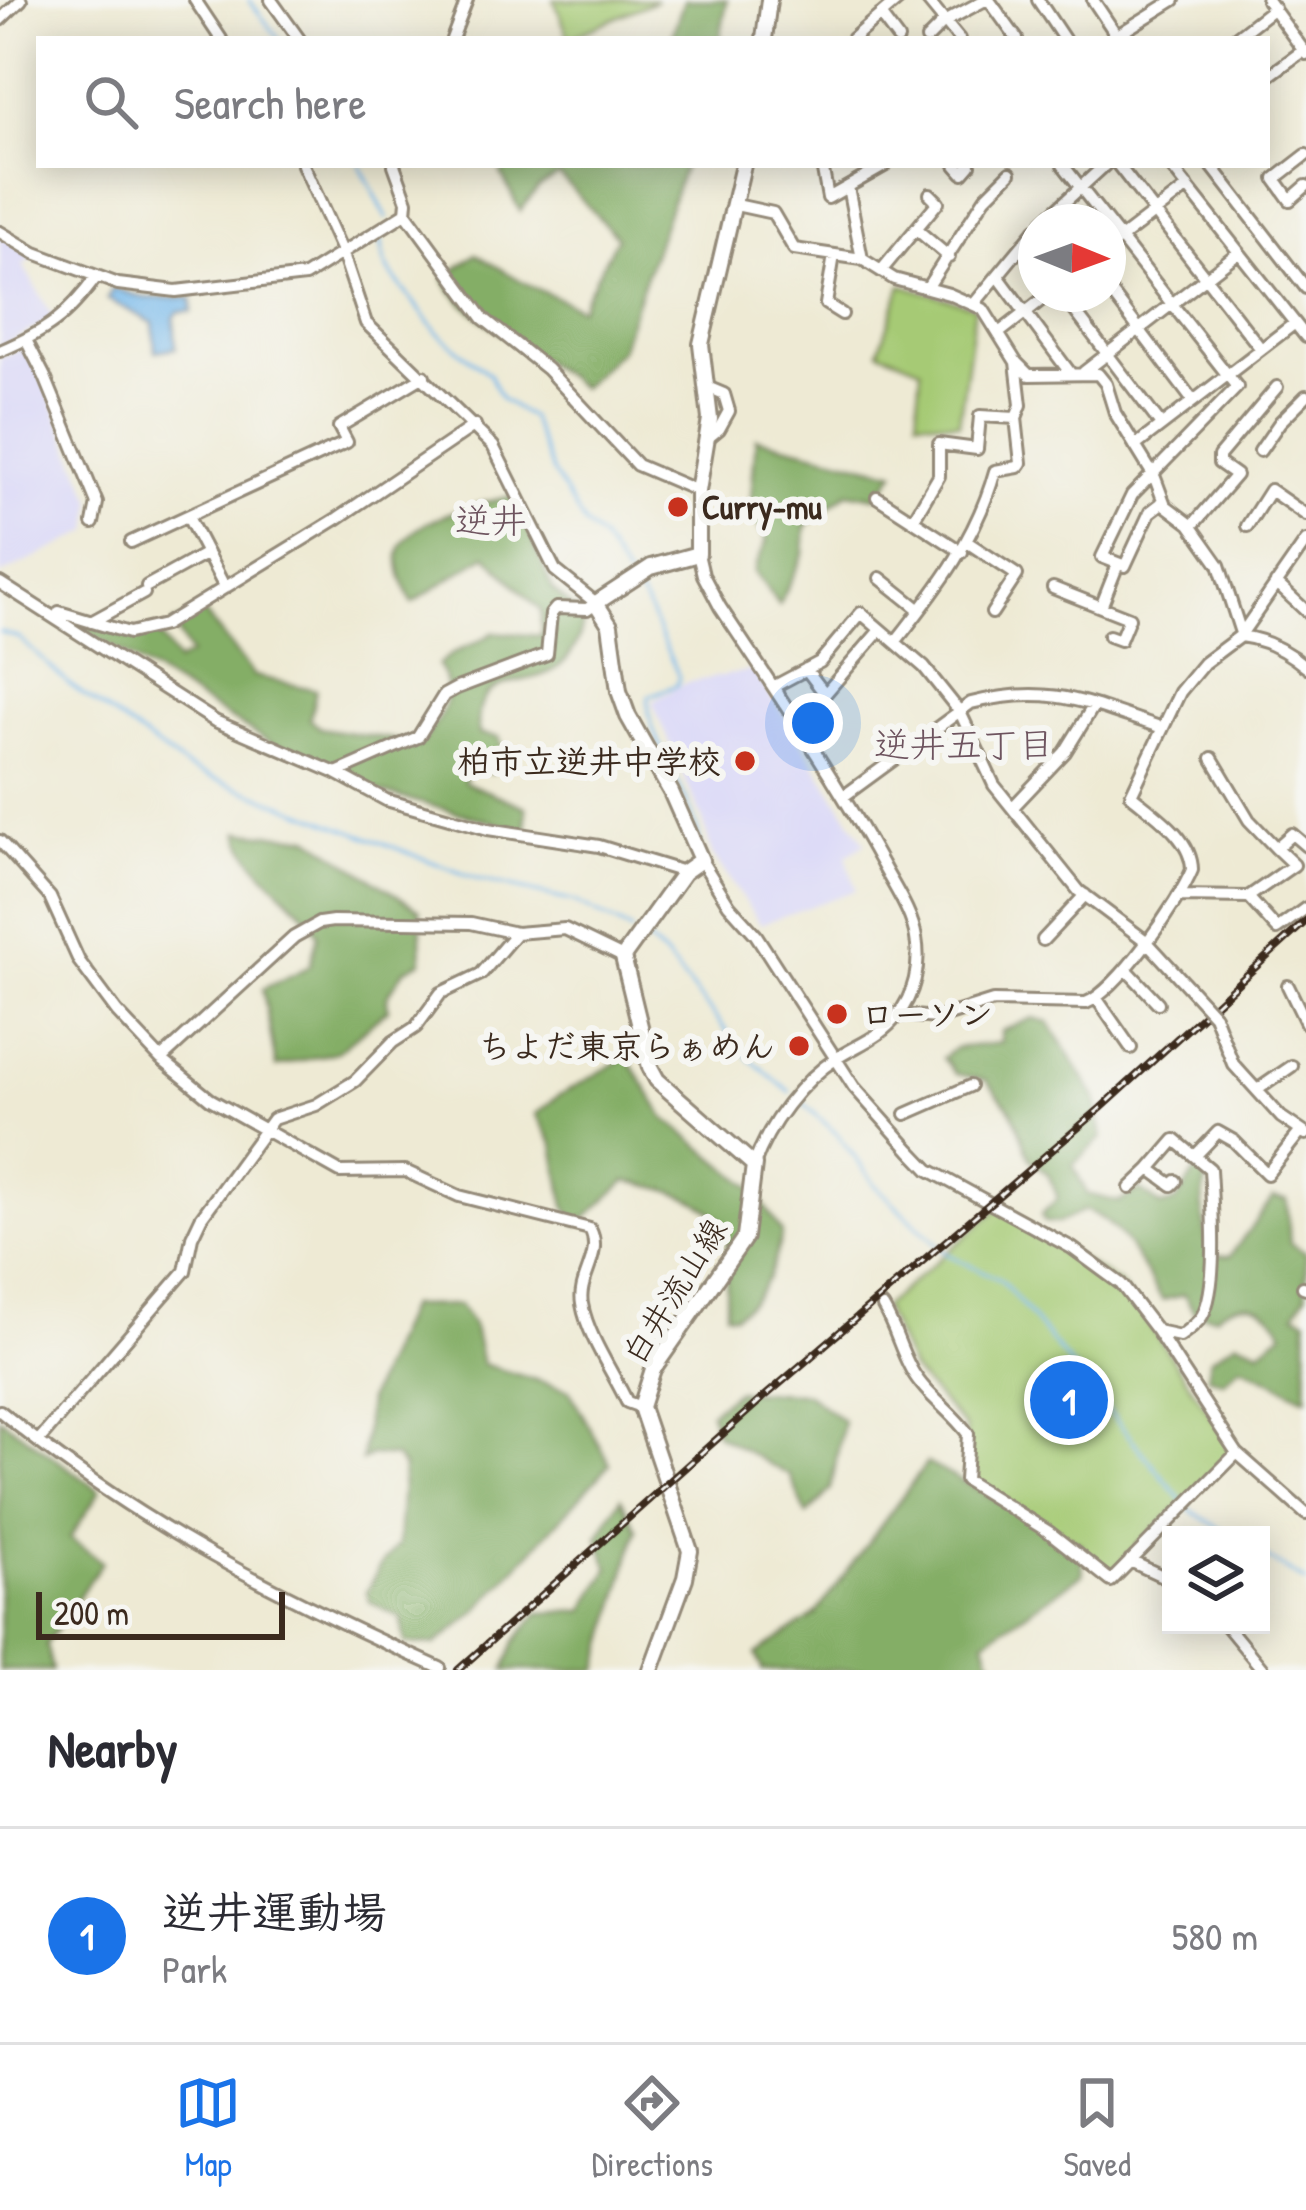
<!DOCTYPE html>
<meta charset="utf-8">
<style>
:root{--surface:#fff;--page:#f7f7f7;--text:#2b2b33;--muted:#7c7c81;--line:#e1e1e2;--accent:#1a73e8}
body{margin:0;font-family:"Patrick Hand","Klee One",sans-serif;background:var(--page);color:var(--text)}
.controls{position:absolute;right:36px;bottom:36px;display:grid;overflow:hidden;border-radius:0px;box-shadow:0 6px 30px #0003}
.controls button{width:108px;height:108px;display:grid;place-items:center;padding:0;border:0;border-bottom:3px solid var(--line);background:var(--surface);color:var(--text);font:60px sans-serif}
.compass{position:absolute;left:1018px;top:204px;width:108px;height:108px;border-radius:50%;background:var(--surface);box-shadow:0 6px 30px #0003;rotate:91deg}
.scale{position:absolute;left:36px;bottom:30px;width:249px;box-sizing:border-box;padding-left:12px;border:6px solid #3b2a1e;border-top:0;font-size:33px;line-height:42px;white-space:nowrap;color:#3b2a1e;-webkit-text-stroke:9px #f6f6f2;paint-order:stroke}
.you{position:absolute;left:813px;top:723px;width:42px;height:42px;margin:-30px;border:9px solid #fff;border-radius:50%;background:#1a73e8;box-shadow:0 0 0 18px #1a73e833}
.badge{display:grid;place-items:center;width:78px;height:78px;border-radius:50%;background:var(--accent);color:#fff;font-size:39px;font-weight:700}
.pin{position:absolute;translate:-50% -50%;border:6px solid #fff;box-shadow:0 3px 12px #0006}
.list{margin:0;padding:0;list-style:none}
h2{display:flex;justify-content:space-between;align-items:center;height:156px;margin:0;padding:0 48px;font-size:51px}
h2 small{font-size:39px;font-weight:400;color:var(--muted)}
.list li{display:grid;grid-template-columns:78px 1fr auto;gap:36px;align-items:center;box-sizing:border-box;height:216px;padding:0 48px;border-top:3px solid var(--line)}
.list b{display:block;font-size:45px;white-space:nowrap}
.list p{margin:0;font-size:39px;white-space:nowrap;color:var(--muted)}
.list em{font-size:39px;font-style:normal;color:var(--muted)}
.icon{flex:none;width:66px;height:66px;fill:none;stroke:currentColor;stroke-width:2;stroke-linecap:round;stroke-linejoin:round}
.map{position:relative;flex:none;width:1306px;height:1670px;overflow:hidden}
.search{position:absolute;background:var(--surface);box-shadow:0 6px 30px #0003;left:36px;right:36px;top:36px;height:132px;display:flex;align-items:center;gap:30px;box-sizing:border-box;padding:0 42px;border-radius:0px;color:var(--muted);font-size:45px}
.sheet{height:372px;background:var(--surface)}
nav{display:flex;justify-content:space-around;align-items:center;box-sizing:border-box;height:168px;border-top:3px solid var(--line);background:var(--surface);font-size:33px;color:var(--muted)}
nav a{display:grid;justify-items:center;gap:6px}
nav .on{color:var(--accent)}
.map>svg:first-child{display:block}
.built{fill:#d9d7f8}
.green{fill:#a6ca74;stroke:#707a49;stroke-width:3}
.forest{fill:#84ae66;stroke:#606c42;stroke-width:3}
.water{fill:#75b8eb;stroke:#587184;stroke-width:3}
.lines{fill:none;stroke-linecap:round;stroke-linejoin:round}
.stream{stroke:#75b8eb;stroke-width:3}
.minor-casing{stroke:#948a79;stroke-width:16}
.major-casing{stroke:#948a79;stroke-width:20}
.minor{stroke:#fff;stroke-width:10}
.major{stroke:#fff;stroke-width:14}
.rail-casing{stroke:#3b2a1e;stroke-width:8}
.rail{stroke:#f6f6f2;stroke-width:3;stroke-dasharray:9;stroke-linecap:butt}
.minor-bridge-casing{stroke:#948a79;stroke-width:16;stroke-linecap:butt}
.minor-bridge{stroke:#fff;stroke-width:10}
.poi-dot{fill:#c8321e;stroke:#f6f6f2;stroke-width:4.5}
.labels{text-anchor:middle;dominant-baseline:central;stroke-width:12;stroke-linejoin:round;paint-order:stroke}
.poi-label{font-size:33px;font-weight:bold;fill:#3b2a1e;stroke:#f6f6f2;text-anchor:start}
.street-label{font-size:33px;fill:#3b2a1e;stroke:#f6f6f2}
.neighbourhood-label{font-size:36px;fill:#6e545f;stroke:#f6f6f2}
</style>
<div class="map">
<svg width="1306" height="1670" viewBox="0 0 1306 1670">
<rect width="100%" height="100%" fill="#f6f6f2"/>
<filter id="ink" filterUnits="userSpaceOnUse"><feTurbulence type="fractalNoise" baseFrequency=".00833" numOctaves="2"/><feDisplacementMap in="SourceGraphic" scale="24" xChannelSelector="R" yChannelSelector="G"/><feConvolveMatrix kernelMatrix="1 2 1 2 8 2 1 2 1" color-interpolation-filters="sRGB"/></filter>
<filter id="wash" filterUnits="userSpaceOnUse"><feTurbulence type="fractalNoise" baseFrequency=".004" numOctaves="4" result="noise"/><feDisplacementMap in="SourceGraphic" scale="48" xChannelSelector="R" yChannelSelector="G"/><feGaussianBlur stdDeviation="2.7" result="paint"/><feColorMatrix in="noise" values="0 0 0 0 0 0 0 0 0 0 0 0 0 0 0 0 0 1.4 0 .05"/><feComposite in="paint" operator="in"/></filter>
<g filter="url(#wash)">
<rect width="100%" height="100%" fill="#eeead4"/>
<!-- built -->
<path class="built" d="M0 235 35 257 23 265 54 319 0 346Z
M24 348 41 376 93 501 90 531 0 575V358Z
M754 670 865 843 846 856 856 890 760 924 712 854 703 821 652 702 685 683Z"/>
<!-- green -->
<path class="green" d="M554 0H657L569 38Z
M902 285 975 307 959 423 917 419 921 368 879 351Z
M999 1208 1121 1284 1237 1453 1129 1554 1111 1576 970 1486 965 1428 911 1369 883 1307Z"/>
<!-- forest -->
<path class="forest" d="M684 0H727L720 39H671Z
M510 165H684L620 350 581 388C548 360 456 312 444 278L476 254 530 286 580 308 617 237 559 175 538 188 520 211 501 173Z
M756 438 895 472 877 497 848 492 806 526 804 554 779 605 754 571 767 540 750 512Z
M514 496 553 590 584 618C581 637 573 656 557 668 525 690 472 669 479 734L499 737 504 754 492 773 468 767 464 782 526 807 527 831 376 791 334 766 272 744 63 617 128 636 158 633 177 662 190 655 173 624 201 609 254 676 316 690 310 719 320 728 422 744C440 716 458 697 438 665 454 648 475 647 494 632L541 636V611L486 555 412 603C406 589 398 572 399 556 401 519 485 502 514 496Z
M239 832 309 837 420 910 422 961 404 970 387 997 388 1009 337 1052 276 1067 263 989 310 966 318 934C298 896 250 875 239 832Z
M1033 1018 1049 1022 1096 1098 1102 1138 1073 1165 1087 1194 1119 1202 1140 1190 1161 1206 1176 1202 1200 1164 1207 1172 1202 1206 1209 1255 1230 1256 1273 1198 1287 1200 1290 1243 1306 1253V1294L1295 1313 1306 1318V1398L1241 1365 1223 1381 1207 1376 1210 1359 1237 1341 1260 1350 1283 1332C1268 1303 1242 1294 1215 1316L1195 1313 1184 1295 1162 1300C1141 1268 1123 1223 1085 1210L1058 1223 1045 1222 1041 1215 1058 1198 1048 1174 1031 1160 1012 1111 986 1080 956 1074 943 1058 955 1048 1001 1043V1031Z
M627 1057 665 1118 755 1190 782 1233C773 1268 766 1295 734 1315L726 1313 727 1226C702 1197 663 1187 626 1181L578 1225 565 1206 554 1145 536 1114 558 1096Z
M459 1305 474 1328 482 1364 569 1390 610 1464 474 1614 435 1645 405 1643 401 1618 370 1602 366 1592 382 1563 398 1545 403 1467 395 1457 371 1455 362 1461 368 1400 408 1306Z
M736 1391 806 1393 843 1421 831 1489 807 1515 790 1476 716 1434 710 1412Z
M0 1418 100 1491 70 1538 102 1562 46 1644 52 1670H0Z
M927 1463 1081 1544 1083 1574 985 1640 989 1655 999 1670H763L756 1654 815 1615Z
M621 1498 637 1529 598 1670H505L515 1642 538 1613 584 1611 609 1568 598 1537Z"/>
<!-- water -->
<path class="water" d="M113 288 145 298H192V312H178L174 318 176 348 155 351 153 323 107 299Z"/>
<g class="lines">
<!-- stream -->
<path class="stream" d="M249 0 279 39
M360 165 387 218
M380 234 385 263 391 274 438 333 489 374 501 399 530 417 552 471 585 525 602 540 627 578
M632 585 647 606 679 677 677 685 649 696C642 736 695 795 700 845
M0 632 19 638 70 685 189 769 477 879 575 902 631 931
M659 917 682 886
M645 939 664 955 750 1059 790 1092
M798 1098 838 1135 877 1187 947 1254 1001 1280 1190 1510 1231 1535
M1261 1554 1306 1582"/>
</g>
</g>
<g filter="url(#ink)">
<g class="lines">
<!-- minor casing -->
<g class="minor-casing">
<path id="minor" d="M195 0 221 39
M271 0 299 39
M927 0 959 39
M989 0 1017 39
M1038 0 1064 39
M1093 0 1119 39
M1267 0 1306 54
M880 15 898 39
M0 20 21 0
M452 39 467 0
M852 39 898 0
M927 39 944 22 985 0
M1111 39 1174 0
M1234 39 1274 8
M1267 77 1304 50
M1306 155 1275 179 1290 200 1306 186
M303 165 342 251 366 323 493 446 555 570 596 603
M394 165 407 201 406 213 483 318 547 369 637 465 698 491
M822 165 828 198 886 165
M956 165 963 173 970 165
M1063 165 1237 387 1132 495 1102 557 1125 566 1150 512 1163 502
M1118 165 1261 349
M1170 165 1306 337
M1211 165 1306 288
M848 187 862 259
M736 205 773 213 794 249 862 259 894 279 949 294 983 309 1016 362 1029 375 1098 374 1106 384 1115 413 1155 478 1165 505 1190 524 1219 565 1241 633
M1043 222 1105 165
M916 229 949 257
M0 232 35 253 118 284 176 291 305 276 406 213
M1024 243 1036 260
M1108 248 1188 187
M834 255 826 304 842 314
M881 271 938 202 930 194
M998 276 1071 374
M927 288 985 198 1010 173
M1108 288 1193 401
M1062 294 1161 425
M974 304 1036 229
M999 333 1049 294
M26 340 45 377 97 503 93 523
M0 351C47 331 67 317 97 276
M1084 372 1239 252
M705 386 724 394 729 411 719 429 708 438
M1135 446 1295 323
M1260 451 1280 422 1306 396
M877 497 962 552
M188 517 224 586
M913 520 939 476V444L977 449 980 416 1016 418
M1192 526 1236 475 1219 463V456L1277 387
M1247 526 1270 490 1306 515
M131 542 347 442 339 427 424 376
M967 542 1017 575 992 613
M698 554 703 575 720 607C776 691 833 775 882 864 894 887 912 912 916 938 921 966 914 995 897 1016 881 1037 859 1044 837 1058 801 1081 768 1125 754 1165
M880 578 920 610
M0 583 215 721 336 773 386 800 488 829 599 846 684 872
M1276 583 1306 611
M147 586 207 553
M1053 588 1101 607
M59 612 129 633 164 625 338 518 475 425
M91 622 144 593
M1109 636 1120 640 1129 618 1101 607 1118 564
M1240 636C1266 639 1287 651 1306 667
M896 641C938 588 977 537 995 471L1018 467 1021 463 1016 418 1021 405 1016 362
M806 669 825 694 880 630
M773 687 820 662 861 613 924 667 960 712 994 785 1079 891 1146 941 1203 1003
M1212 758 1249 820 1276 848
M336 773 418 737 444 695 457 688 547 654 551 614 556 608 587 609 596 603
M844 796 971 703C1052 683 1086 703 1160 727
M1013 807 1065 752 1094 705
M0 841 50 897 79 961 117 1012 161 1059 210 1099 340 1172 405 1171 459 1196 590 1229C604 1255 577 1278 582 1304 588 1337 613 1372 627 1402L641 1407
M701 860 729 905 756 935 854 1087 910 1150 929 1170 1072 1248 1121 1284 1157 1331 1237 1453 1306 1514
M1178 896 1248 897 1294 865 1276 848 1292 834 1306 846
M1248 897 1277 929 1306 908
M1043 940 1085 895
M1126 969 1158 1003
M1288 986 1306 1023
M1097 999 1131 1048
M899 1015 939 1018 993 1001 1086 1003C1117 991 1179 902 1192 870 1192 838 1154 814 1131 795L1180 692 1204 663 1240 636 1306 541
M1214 1015 1233 1064 1281 1117 1306 1134
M161 1059 294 937 319 923 333 921 471 923 516 933
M1257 1090 1292 1066
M906 1114 970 1086
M1196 1155 1218 1132 1234 1141 1267 1174 1301 1131
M1130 1188 1150 1169
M1303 1287 1306 1288
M883 1307C895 1327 900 1349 911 1369 925 1395 952 1411 968 1434L965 1480 1049 1532 1111 1581 1237 1453
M1157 1331 1180 1336C1188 1330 1197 1324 1202 1316 1219 1287 1212 1204 1210 1169L1175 1140 1150 1169 1172 1185 1176 1181
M0 1411C135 1523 281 1597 440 1668
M39 1440 185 1271 192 1237 201 1218 273 1119 316 1105 355 1081 393 1042 416 1027 441 993 481 974 516 933 565 929 623 957
M1130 1561 1171 1580
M1226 1625 1263 1670"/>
</g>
<!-- major casing -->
<g class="major-casing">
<path id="major" d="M764 39 769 0
M651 1670 685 1578 690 1551 641 1407 653 1369 745 1237 754 1165 657 1080 650 1067 623 957 684 872 701 860 671 792 628 716 619 691 610 625 596 603 651 567 698 554V491L710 419 701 344 743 165"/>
</g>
<!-- minor -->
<use href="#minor" class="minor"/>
<!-- major -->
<use href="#major" class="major"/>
<!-- rail casing -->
<g class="rail-casing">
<path id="rail" d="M458 1670 764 1397 1101 1108 1306 921"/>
</g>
<!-- rail -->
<use href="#rail" class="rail"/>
<!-- minor-bridge casing -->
<g class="minor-bridge-casing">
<path id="minor-bridge" d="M1203 1003 1214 1015"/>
</g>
<!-- minor-bridge -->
<use href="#minor-bridge" class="minor-bridge"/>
</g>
</g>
<!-- markers -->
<g class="poi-dot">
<circle cx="678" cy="507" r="12"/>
<circle cx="745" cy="761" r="12"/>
<circle cx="837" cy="1014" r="12"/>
<circle cx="799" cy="1046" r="12"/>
</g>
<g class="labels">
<!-- poi labels -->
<g class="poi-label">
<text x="702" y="507">Curry-mu</text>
<text x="721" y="761" text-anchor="end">柏市立逆井中学校</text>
<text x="861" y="1014">ローソン</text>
<text x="775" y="1046" text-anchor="end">ちよだ東京らぁめん</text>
</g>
<!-- street labels -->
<g class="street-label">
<text transform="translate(674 1291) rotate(-58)">白井流山線</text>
</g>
<!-- neighbourhood labels -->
<g class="neighbourhood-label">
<text x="491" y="519">逆井</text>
<text x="964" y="743">逆井五丁目</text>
</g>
</g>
</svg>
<div class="controls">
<button><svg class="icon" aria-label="layers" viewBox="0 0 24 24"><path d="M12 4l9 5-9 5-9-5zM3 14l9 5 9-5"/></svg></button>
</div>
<svg class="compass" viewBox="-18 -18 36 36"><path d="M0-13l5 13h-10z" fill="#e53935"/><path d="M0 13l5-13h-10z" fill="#7c7c81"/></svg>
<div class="scale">200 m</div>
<div class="you"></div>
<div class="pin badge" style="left:1069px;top:1400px">1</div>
<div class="search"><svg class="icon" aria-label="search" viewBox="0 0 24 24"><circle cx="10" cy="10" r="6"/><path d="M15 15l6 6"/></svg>Search here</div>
</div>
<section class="sheet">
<h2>Nearby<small></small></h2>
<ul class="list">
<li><span class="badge">1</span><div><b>逆井運動場</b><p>Park</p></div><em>580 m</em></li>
</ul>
</section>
<nav>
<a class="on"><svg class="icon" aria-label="map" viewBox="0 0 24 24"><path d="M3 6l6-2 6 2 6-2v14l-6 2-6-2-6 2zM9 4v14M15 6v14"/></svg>Map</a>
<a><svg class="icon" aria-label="directions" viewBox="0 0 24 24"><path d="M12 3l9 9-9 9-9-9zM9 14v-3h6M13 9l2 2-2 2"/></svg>Directions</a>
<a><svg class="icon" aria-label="saved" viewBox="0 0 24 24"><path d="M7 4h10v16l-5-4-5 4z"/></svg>Saved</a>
</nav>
